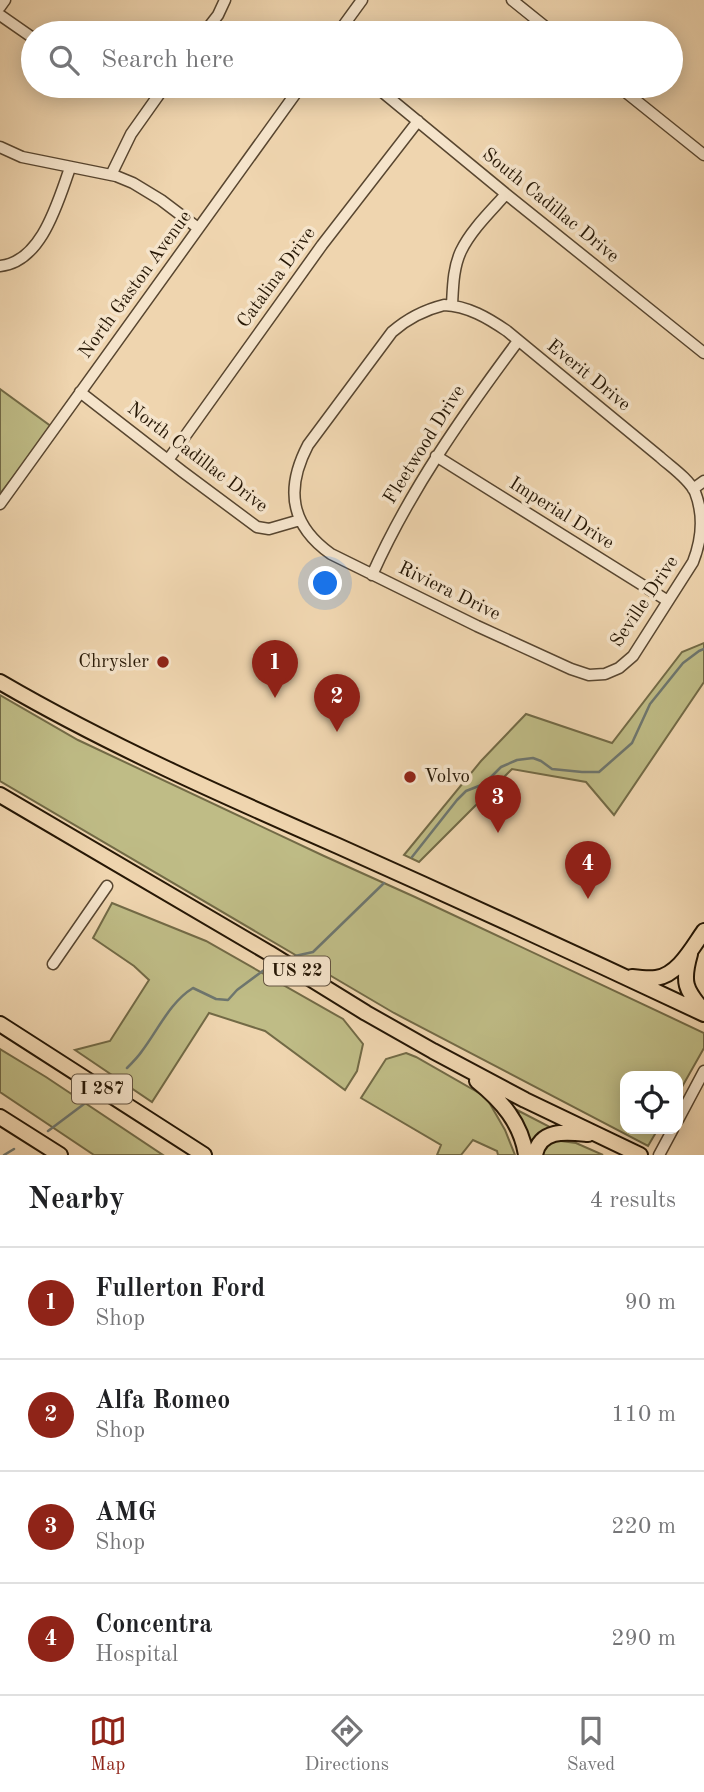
<!DOCTYPE html>
<style>
:root{--surface:#fff;--page:#f2f2f2;--text:#202124;--muted:#757577;--line:#e0e0e0;--accent:#8f2418}
body{margin:0;font-family:"Old Standard TT",serif;background:var(--page);color:var(--text)}
.controls{position:absolute;right:21px;bottom:21px;display:grid;overflow:hidden;border-radius:14px;box-shadow:0 4px 18px #0003}
.controls button{width:63px;height:63px;display:grid;place-items:center;padding:0;border:0;border-bottom:2px solid var(--line);background:var(--surface);color:var(--text);font:35px sans-serif}
.you{position:absolute;left:326px;top:584px;width:24px;height:24px;margin:-18px;border:5px solid #fff;border-radius:50%;background:#1a73e8;box-shadow:0 0 0 10px #1a73e833}
.badge{display:grid;place-items:center;width:46px;height:46px;border-radius:50%;background:var(--accent);color:#fff;font-size:23px;font-weight:700}
.pin{position:absolute;translate:-50% -58px;filter:drop-shadow(0 2px 4px #0008)}
.pin::after{content:'';position:absolute;top:37px;width:24px;height:21px;background:inherit;clip-path:polygon(0 0,100% 0,50% 100%)}
.list{margin:0;padding:0;list-style:none}
h2{display:flex;justify-content:space-between;align-items:center;height:91px;margin:0;padding:0 28px;font-size:30px}
h2 small{font-size:23px;font-weight:400;color:var(--muted)}
.list li{display:grid;grid-template-columns:46px 1fr auto;gap:21px;align-items:center;box-sizing:border-box;height:112px;padding:0 28px;border-top:2px solid var(--line)}
.list b{display:block;font-size:26px;white-space:nowrap}
.list p{margin:0;font-size:23px;white-space:nowrap;color:var(--muted)}
.list em{font-size:23px;font-style:normal;color:var(--muted)}
.icon{flex:none;width:38px;height:38px;fill:none;stroke:currentColor;stroke-width:2;stroke-linecap:round;stroke-linejoin:round}
.map{position:relative;flex:none;width:704px;height:1155px;overflow:hidden}
.search{position:absolute;background:var(--surface);box-shadow:0 4px 18px #0003;left:21px;right:21px;top:21px;height:77px;display:flex;align-items:center;gap:18px;box-sizing:border-box;padding:0 24px;border-radius:38px;color:var(--muted);font-size:26px}
.sheet{height:539px;background:var(--surface)}
nav{display:flex;justify-content:space-around;align-items:center;box-sizing:border-box;height:98px;border-top:2px solid var(--line);background:var(--surface);font-size:19px;color:var(--muted)}
nav a{display:grid;justify-items:center;gap:4px}
nav .on{color:var(--accent)}
.map>svg:first-child{display:block}
.green{fill:#bfbc86;stroke:#726a46;stroke-width:2}
.lines{fill:none;stroke-linecap:round;stroke-linejoin:round}
.stream{stroke:#6d766f;stroke-width:2.5}
.minor-casing{stroke:#584630;stroke-width:13}
.highway-casing{stroke:#261705;stroke-width:18}
.minor{stroke:#f5e4cb;stroke-width:10}
.highway{stroke:#efd5af;stroke-width:14}
.poi-dot{fill:#8f2418;stroke:#f5e4cb;stroke-width:2.5}
.labels{text-anchor:middle;dominant-baseline:central;stroke-width:7;stroke-linejoin:round;paint-order:stroke}
.shield{fill:#f5e4cb;stroke:#645440;stroke-width:2}
.shield-label{font-size:18px;font-weight:bold;fill:#261705}
.street-label{font-size:19px;fill:#261705;stroke:#f5e4cb}
.poi-label{font-size:19px;fill:#261705;stroke:#f5e4cb;text-anchor:end}
</style>
<div class="map">
<svg width="704" height="1155" viewBox="0 0 704 1155">
<rect width="100%" height="100%" fill="#efd5af"/>
<filter id="stains"><feTurbulence type="fractalNoise" baseFrequency=".00286" numOctaves="4"/><feColorMatrix values="0 0 0 0 .2 0 0 0 0 .09 0 0 0 0 .02 0 0 0 .5 -.17"/></filter>
<radialGradient id="worn" r=".72"><stop offset=".6" stop-color="#630" stop-opacity="0"/><stop offset="1" stop-color="#630" stop-opacity=".3"/></radialGradient>
<!-- green -->
<path class="green" d="M0 389 52 427 0 494Z
M704 643V682L614 815 586 782 512 769 419 862 404 855 481 761 526 714 612 743 682 652Z
M0 695 78 740 324 856 415 897 704 1033V1048L678 1094V1076H625V1129H658L648 1146 394 1013 0 781Z
M112 903 206 941 343 1019 363 1044 357 1071 345 1090 265 1031 209 1013 152 1102 75 1050 110 1041 149 980 134 966 93 938Z
M0 1049 46 1077 163 1155H94L0 1092Z
M406 1053 416 1057 486 1097 505 1130 515 1155H498L497 1151 473 1140 461 1155H437L441 1145 361 1098 386 1059Z
M517 1110 550 1127 539 1134 530 1144Z
M553 1140 576 1143 603 1155H539Z"/>
<g class="lines">
<!-- stream -->
<path class="stream" d="M412 857 457 800 466 791 484 784 501 767 517 760 533 758 541 761 552 769 582 772H599L632 743 650 704 683 663 699 651 704 649
M295 956 313 952 384 883
M127 1068C132 1063 138 1057 142 1051 158 1030 170 1002 193 988L216 999 228 1000 237 990 264 970
M48 1131 88 1101
M4 1155 14 1149"/>
<!-- minor casing -->
<g class="minor-casing">
<path id="minor" d="M512 0 553 33
M0 7 5 0
M0 15 33 38
M204 33 218 15 225 0
M338 33 362 0
M150 86 160 93
M375 86 506 194 704 353
M618 86 704 155
M0 147 22 157 116 176 133 183 161 200 198 228
M111 175 131 134 165 86
M0 266C42 262 58 201 70 168
M444 305C468 306 488 318 507 331L660 457C671 467 688 478 695 492 704 515 702 539 693 562L633 656 619 668 605 674 589 675 571 669 477 626 331 554C290 525 285 489 308 445L392 332C408 318 424 310 444 305Z
M452 305C453 287 453 268 461 251 471 230 491 211 506 194
M80 392 183 472 257 527 269 529 300 520
M436 456 668 601
M168 460 322 245 418 121
M693 489 704 481
M0 504 301 86
M372 575C410 490 463 415 518 341
M53 964 107 886
M678 1120 704 1071
M659 1155 673 1129"/>
</g>
<!-- highway casing -->
<g class="highway-casing">
<path id="highway" d="M0 682C108 745 224 796 338 846 461 901 583 957 704 1014
M0 795 269 953 366 1013 433 1051 525 1100 640 1155
M690 954C682 982 685 990 704 1011
M632 977C640 978 648 979 656 978 678 975 692 948 704 931
M0 1024 204 1155
M477 1081C502 1101 521 1123 526 1155
M0 1117 60 1155
M535 1155C540 1128 567 1132 588 1134"/>
</g>
<!-- minor -->
<use href="#minor" class="minor"/>
<!-- highway -->
<use href="#highway" class="highway"/>
</g>
<!-- markers -->
<g class="poi-dot">
<circle cx="163" cy="662" r="7"/>
<circle cx="410" cy="777" r="7"/>
</g>
<g class="labels">
<!-- shield labels -->
<g class="shield">
<rect x="264" y="956.5" width="66" height="29" rx="5"/>
<rect x="72" y="1074.5" width="60" height="29" rx="5"/>
</g>
<g class="shield-label">
<text x="297" y="971">US 22</text>
<text x="102" y="1089">I 287</text>
</g>
<!-- street labels -->
<g class="street-label">
<text transform="translate(550 206) rotate(39)">South Cadillac Drive</text>
<text transform="translate(277 278) rotate(-54)">Catalina Drive</text>
<text transform="translate(136 285) rotate(-54)">North Gaston Avenue</text>
<text transform="translate(588 376) rotate(39)">Everit Drive</text>
<text transform="translate(425 445) rotate(-58)">Fleetwood Drive</text>
<text transform="translate(197 458) rotate(37)">North Cadillac Drive</text>
<text transform="translate(561 514) rotate(32)">Imperial Drive</text>
<text transform="translate(449 592) rotate(26)">Riviera Drive</text>
<text transform="translate(645 602) rotate(-56)">Seville Drive</text>
</g>
<!-- poi labels -->
<g class="poi-label">
<text x="149" y="662">Chrysler</text>
<text x="424" y="777" text-anchor="start">Volvo</text>
</g>
</g>
<rect width="100%" height="100%" filter="url(#stains)"/>
<rect width="100%" height="100%" fill="url(#worn)"/>
</svg>
<div class="controls">
<button><svg class="icon" aria-label="locate" viewBox="0 0 24 24"><circle cx="12" cy="12" r="6"/><path d="M12 2v4M12 18v4M2 12h4M18 12h4"/></svg></button>
</div>
<div class="you"></div>
<div class="pin badge" style="left:275px;top:698px">1</div>
<div class="pin badge" style="left:337px;top:732px">2</div>
<div class="pin badge" style="left:498px;top:833px">3</div>
<div class="pin badge" style="left:588px;top:899px">4</div>
<div class="search"><svg class="icon" aria-label="search" viewBox="0 0 24 24"><circle cx="10" cy="10" r="6"/><path d="M15 15l6 6"/></svg>Search here</div>
</div>
<section class="sheet">
<h2>Nearby<small>4 results</small></h2>
<ul class="list">
<li><span class="badge">1</span><div><b>Fullerton Ford</b><p>Shop</p></div><em>90 m</em></li>
<li><span class="badge">2</span><div><b>Alfa Romeo</b><p>Shop</p></div><em>110 m</em></li>
<li><span class="badge">3</span><div><b>AMG</b><p>Shop</p></div><em>220 m</em></li>
<li><span class="badge">4</span><div><b>Concentra</b><p>Hospital</p></div><em>290 m</em></li>
</ul>
</section>
<nav>
<a class="on"><svg class="icon" aria-label="map" viewBox="0 0 24 24"><path d="M3 6l6-2 6 2 6-2v14l-6 2-6-2-6 2zM9 4v14M15 6v14"/></svg>Map</a>
<a><svg class="icon" aria-label="directions" viewBox="0 0 24 24"><path d="M12 3l9 9-9 9-9-9zM9 14v-3h6M13 9l2 2-2 2"/></svg>Directions</a>
<a><svg class="icon" aria-label="saved" viewBox="0 0 24 24"><path d="M7 4h10v16l-5-4-5 4z"/></svg>Saved</a>
</nav>
